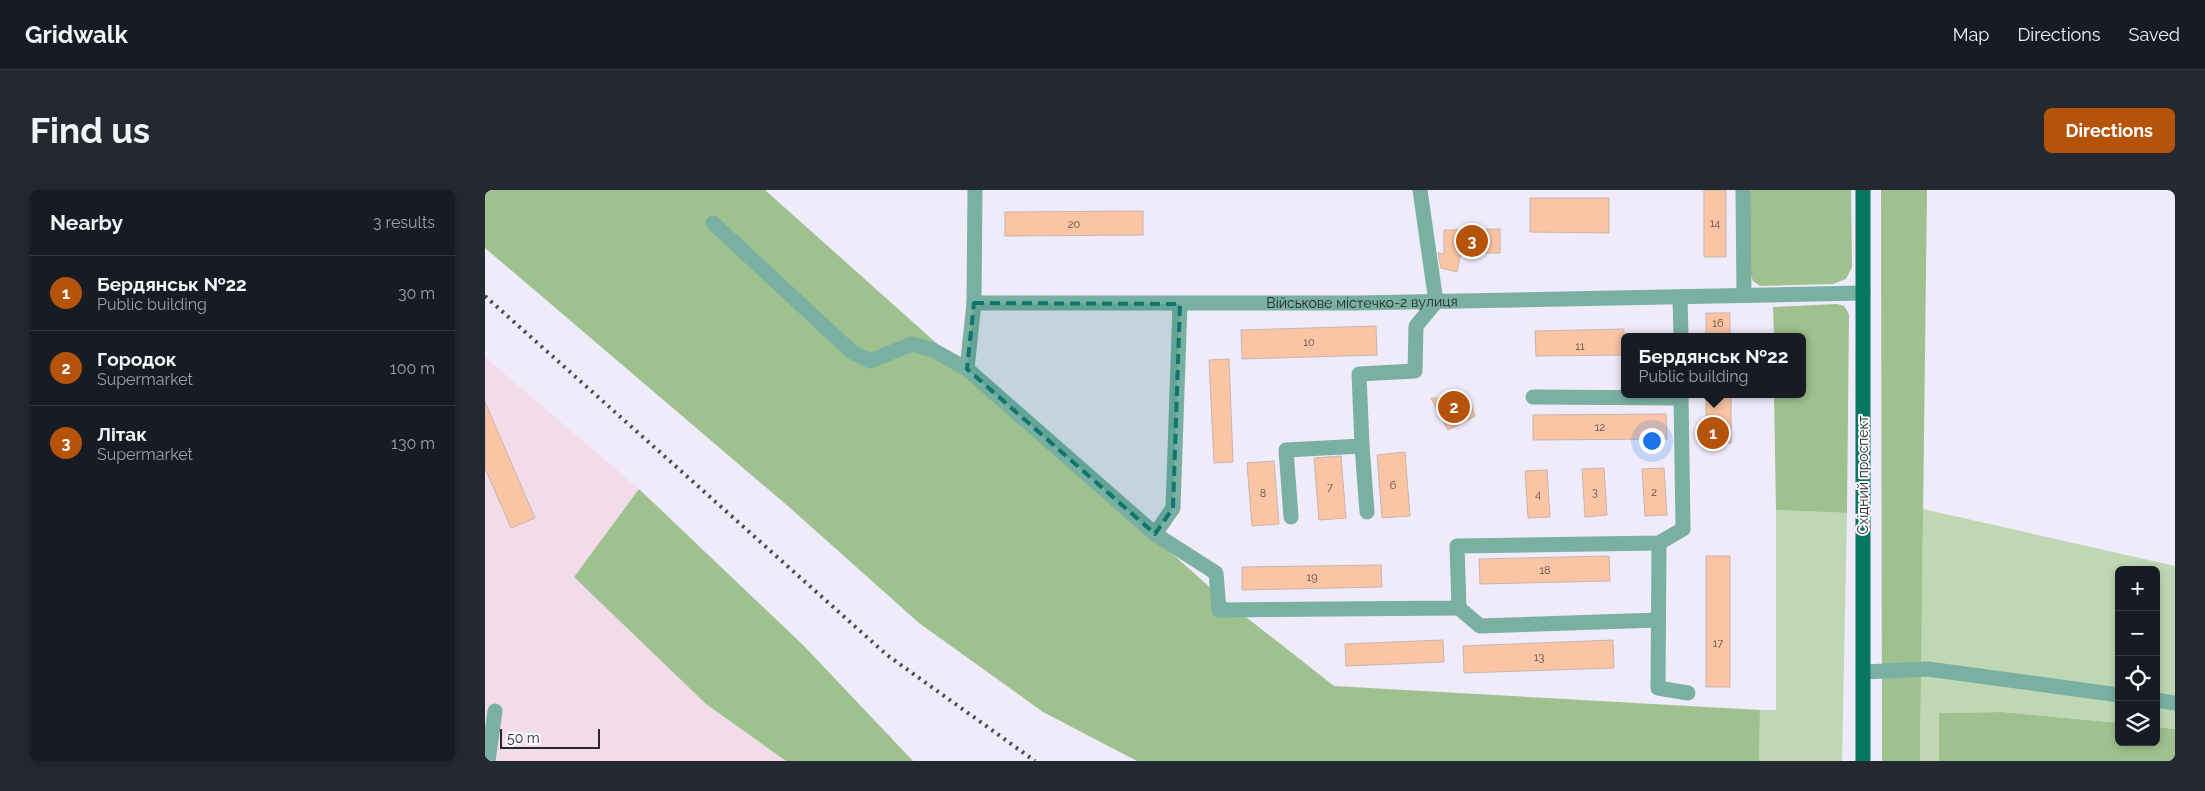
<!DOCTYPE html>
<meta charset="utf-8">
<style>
:root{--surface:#171b24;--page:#242831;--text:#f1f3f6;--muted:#9ea1a6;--line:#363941;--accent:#b45309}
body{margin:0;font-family:Raleway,sans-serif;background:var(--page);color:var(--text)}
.controls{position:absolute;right:15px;bottom:15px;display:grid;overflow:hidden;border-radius:8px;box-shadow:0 2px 8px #0003}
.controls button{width:45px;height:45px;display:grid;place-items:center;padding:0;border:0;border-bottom:1px solid var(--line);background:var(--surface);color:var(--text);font:25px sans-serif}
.scale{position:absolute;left:15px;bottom:12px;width:100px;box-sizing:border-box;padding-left:5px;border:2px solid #28272c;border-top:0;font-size:14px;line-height:18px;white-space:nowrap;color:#28272c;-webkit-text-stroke:4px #fbfafd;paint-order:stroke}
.you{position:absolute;left:1166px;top:250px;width:18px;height:18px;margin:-12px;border:4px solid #fff;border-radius:50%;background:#1a73e8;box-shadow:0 0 0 8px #1a73e833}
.badge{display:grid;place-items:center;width:32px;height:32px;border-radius:50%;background:var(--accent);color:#fff;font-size:16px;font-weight:700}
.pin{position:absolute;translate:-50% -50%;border:2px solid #fff;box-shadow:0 1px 5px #0006}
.popup{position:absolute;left:1136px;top:143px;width:185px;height:65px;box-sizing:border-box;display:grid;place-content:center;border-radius:8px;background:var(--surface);filter:drop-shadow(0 1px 4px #0005);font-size:16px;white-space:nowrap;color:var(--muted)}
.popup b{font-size:19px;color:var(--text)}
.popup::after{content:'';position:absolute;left:50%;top:100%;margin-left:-10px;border:10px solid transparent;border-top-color:var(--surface)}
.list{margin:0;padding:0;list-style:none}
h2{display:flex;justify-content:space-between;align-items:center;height:65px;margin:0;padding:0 20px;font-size:21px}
h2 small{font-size:16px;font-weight:400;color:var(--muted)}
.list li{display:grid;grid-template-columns:32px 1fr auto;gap:15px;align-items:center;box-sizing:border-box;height:75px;padding:0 20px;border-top:1px solid var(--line)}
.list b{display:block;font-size:19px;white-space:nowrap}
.list p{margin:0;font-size:16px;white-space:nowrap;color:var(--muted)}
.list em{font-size:16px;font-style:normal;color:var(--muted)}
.icon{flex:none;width:28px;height:28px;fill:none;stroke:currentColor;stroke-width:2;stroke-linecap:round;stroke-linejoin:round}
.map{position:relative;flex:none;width:1690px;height:571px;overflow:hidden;border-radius:8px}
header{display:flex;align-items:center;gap:30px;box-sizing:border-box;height:70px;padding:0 25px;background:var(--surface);border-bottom:1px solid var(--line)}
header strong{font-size:24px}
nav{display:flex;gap:28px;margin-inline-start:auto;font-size:18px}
.intro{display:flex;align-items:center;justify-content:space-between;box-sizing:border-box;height:120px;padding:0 30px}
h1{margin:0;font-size:35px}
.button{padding:12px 22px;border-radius:8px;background:var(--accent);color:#fff;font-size:18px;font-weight:700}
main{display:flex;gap:30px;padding:0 30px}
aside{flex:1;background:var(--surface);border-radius:8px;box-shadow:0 2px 8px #0003}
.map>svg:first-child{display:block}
.industrial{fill:#f2dcea}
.green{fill:#bfd7b3}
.forest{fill:#9fc08f}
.building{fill:#fbc4a4;stroke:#c5b6ae}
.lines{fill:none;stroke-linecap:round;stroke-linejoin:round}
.minor{stroke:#79b0a2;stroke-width:15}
.major{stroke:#077764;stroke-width:15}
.rail{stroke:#4d4b52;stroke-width:4;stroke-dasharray:2.5 5;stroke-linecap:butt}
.marked{fill:#0f766e;fill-opacity:0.2;stroke:#0f766e;stroke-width:4;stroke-dasharray:10 6;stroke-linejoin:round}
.labels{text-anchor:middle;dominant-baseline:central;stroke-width:4;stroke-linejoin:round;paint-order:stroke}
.number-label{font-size:11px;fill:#5d4e4a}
.street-label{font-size:14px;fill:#28272c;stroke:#fbfafd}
</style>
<header>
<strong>Gridwalk</strong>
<nav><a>Map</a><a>Directions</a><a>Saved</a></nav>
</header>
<div class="intro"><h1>Find us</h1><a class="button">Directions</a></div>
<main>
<aside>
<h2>Nearby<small>3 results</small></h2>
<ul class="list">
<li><span class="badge">1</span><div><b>Бердянськ №22</b><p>Public building</p></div><em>30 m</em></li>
<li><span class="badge">2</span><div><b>Городок</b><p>Supermarket</p></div><em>100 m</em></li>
<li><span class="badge">3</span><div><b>Літак</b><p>Supermarket</p></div><em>130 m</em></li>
</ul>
</aside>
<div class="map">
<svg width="1690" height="571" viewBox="0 0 1690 571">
<rect width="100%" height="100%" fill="#f0ebfa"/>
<!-- industrial -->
<path class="industrial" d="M0 167 154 299 89 387 221 514 301 571H0Z"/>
<!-- green -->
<path class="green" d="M1438 319 1690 376V539L1671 537V380H1634V533L1518 522 1454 523V571H1435Z
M1291 320 1362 323 1357 571H1274L1275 520H1291Z"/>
<!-- forest -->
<path class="forest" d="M0 0H280L738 409 849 496 1275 520 1274 571H652L558 522 434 433 304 317 0 58Z
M1263 0H1366L1367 77 1361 89 1348 94 1275 96 1268 91 1264 80Z
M1396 0H1442L1435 571H1397Z
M1352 114 1359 116 1364 124 1362 323 1291 320 1289 204H1317V147H1289L1288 117Z
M154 299 318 455 428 571H301L221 514 89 387Z
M1518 522 1634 533V552H1671V537L1690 539V571H1454V523Z"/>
<!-- building -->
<path class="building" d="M1219 0H1241V67H1219Z
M1045 8H1124V43L1045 42Z
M658 21V45L520 46V22Z
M1015 39V63H976L972 82 956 78 953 63 959 64V40Z
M1221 123H1245V147H1221Z
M891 136 892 165 757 169 756 140Z
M1139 139V165L1051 166 1050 141Z
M744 169 748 272 729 273 724 170Z
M1221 204H1246V253L1221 252Z
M946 208H984L990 226 963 240Z
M0 212 50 328 26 338 0 278Z
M1181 224 1182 249 1048 250V225Z
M920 262 925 326 897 328 892 265Z
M856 266 861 328 834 330 829 268Z
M789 271 794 334 767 336 762 273Z
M1119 278 1122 325 1100 327 1097 279Z
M1179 278 1182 325 1160 326 1157 279Z
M1062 280 1065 327 1043 328 1040 281Z
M1124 366 1125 391 995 394 994 369Z
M1221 366H1245V497H1221Z
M896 375 897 397 757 400V377Z
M958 450 959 472 861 476 860 454Z
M1128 450 1129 478 979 483 978 456Z"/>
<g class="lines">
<!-- minor -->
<g class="minor">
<path id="s1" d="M490 0 489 113H871L1378 103"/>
<path d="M935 0 951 112"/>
<path d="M1258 0 1259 105"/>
<path d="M228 33 367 162 385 171 427 154 448 160 482 179"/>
<path d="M1195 107 1196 147"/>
<path d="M489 113 482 179 670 344 688 318 695 114"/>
<path d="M1048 207 1196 208"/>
<path d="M877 256 882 322"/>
<path d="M806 327 801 260 877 256 874 184 930 181 931 136 951 112"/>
<path d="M670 344 731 383 734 420 974 418 972 356 1174 353 1198 339 1196 204"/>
<path d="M1174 353 1173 498 1203 503"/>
<path d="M974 418 995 436 1173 430"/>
<path d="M1378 482 1443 479 1634 505"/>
<path d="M1671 510 1690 513"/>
<path d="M3 571 10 521"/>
</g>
<!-- major -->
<path class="major" d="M1378 571V0"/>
<!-- rail -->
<path class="rail" d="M0 106 402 465 550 571"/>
</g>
<!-- marked area -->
<path class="marked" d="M489 113 695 114 688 318 670 344 482 179Z"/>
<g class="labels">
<!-- number labels -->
<g class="number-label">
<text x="1230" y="33">14</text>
<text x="589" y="34">20</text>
<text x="1233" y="133">16</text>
<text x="824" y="152">10</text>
<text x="1095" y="156">11</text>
<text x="1115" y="237">12</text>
<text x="908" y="295">6</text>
<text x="845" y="297">7</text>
<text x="1110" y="302">3</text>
<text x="1169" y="302">2</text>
<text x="778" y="303">8</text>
<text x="1053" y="304">4</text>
<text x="1060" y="380">18</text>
<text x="827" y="387">19</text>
<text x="1233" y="453">17</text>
<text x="1054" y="467">13</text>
</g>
<!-- street labels -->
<g class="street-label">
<text stroke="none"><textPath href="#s1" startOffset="501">Військове містечко-2 вулиця</textPath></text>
<text transform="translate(1378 285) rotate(-90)">Східний проспект</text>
</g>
</g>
</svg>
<div class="controls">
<button>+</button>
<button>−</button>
<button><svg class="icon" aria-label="locate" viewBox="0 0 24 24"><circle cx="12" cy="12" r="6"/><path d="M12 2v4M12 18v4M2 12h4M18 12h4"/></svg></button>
<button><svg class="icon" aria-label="layers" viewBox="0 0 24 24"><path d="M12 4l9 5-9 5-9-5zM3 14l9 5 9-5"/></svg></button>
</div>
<div class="scale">50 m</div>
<div class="you"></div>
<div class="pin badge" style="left:1228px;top:243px">1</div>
<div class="popup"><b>Бердянськ №22</b>Public building</div>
<div class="pin badge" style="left:969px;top:217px">2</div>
<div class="pin badge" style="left:987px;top:51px">3</div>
</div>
</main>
